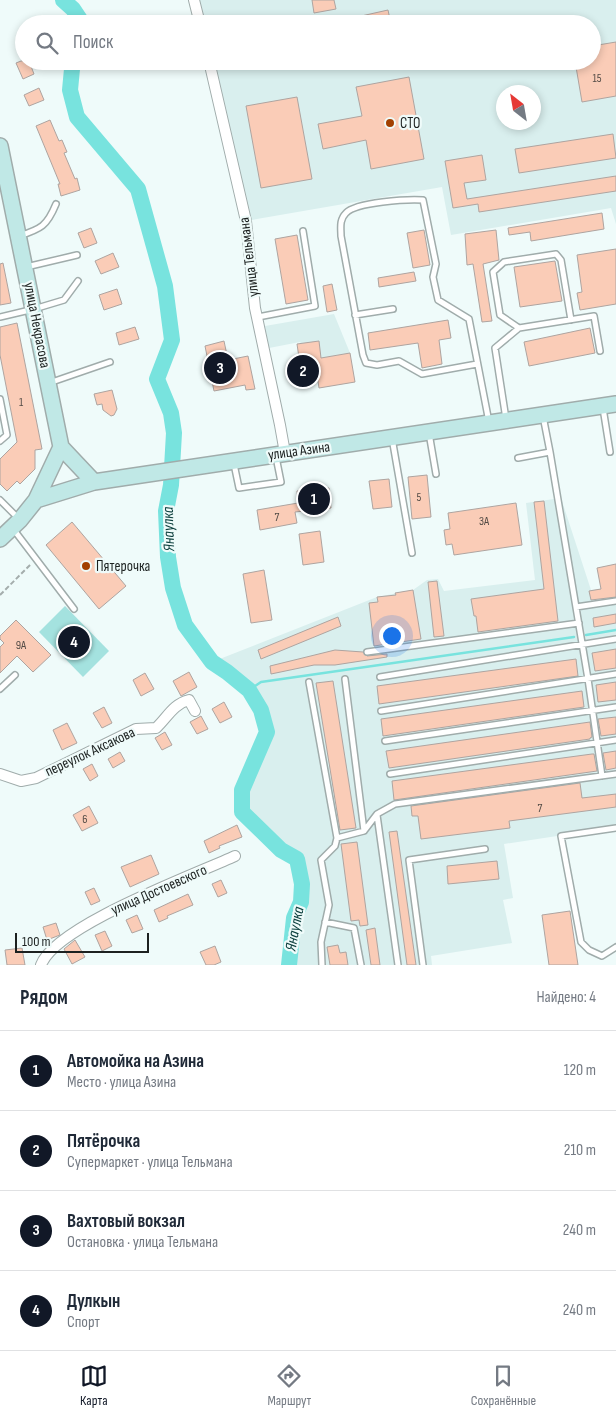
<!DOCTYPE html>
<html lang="ru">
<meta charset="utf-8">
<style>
:root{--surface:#fff;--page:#f6f6f7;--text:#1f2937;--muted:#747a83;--line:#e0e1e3;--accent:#111827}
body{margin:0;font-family:"Sofia Sans Condensed",sans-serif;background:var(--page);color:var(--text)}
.compass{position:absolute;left:496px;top:85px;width:45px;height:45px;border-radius:50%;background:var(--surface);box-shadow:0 2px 8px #0003;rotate:329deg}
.scale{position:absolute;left:15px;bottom:12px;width:134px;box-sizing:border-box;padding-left:5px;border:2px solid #1c2120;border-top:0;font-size:14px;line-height:18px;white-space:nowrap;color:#1c2120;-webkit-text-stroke:4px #effbfa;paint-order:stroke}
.you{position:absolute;left:391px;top:635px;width:18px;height:18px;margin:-12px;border:4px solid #fff;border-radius:50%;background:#1a73e8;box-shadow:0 0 0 8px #1a73e833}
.badge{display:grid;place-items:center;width:32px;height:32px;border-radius:50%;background:var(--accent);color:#fff;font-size:16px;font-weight:700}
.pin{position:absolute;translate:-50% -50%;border:2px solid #fff;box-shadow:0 1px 5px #0006}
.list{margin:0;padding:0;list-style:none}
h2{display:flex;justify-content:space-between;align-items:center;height:65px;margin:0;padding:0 20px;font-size:21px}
h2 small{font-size:16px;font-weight:400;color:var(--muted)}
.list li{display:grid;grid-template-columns:32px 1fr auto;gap:15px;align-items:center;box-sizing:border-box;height:80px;padding:0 20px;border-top:1px solid var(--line)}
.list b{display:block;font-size:19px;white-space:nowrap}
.list p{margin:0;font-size:16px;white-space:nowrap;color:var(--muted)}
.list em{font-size:16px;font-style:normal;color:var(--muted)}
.icon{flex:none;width:28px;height:28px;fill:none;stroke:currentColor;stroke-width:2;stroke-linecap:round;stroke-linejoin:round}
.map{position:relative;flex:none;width:616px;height:965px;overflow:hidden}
.search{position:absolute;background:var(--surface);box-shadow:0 2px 8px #0003;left:15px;right:15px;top:15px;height:55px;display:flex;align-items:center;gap:12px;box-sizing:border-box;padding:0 18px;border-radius:28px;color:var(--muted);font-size:19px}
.sheet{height:385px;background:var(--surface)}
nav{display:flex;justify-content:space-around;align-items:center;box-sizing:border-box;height:70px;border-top:1px solid var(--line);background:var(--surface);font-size:14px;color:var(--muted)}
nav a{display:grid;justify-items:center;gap:2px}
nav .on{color:var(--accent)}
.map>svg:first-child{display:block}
.built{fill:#d9efee;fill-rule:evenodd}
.green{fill:#a4e2df}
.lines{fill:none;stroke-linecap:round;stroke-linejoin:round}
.stream{stroke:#78e3de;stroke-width:2.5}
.river{stroke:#78e3de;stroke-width:16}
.building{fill:#faccb7;stroke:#aea4a0}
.lane-casing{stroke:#a0acab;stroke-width:8}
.street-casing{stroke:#a0acab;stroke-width:12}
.secondary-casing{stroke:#a0acab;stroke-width:18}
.path{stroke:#a4adac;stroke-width:2;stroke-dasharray:5 2.5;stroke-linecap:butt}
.lane{stroke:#fff;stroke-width:5}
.street{stroke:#fff;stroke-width:10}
.secondary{stroke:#c0e8e6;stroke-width:15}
.poi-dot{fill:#a24000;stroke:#effbfa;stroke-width:2}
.labels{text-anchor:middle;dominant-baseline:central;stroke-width:4.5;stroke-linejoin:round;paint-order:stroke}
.number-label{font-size:12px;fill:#544c46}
.poi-label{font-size:15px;fill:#1c2120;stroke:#effbfa;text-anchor:start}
.street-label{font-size:15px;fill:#1c2120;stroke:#effbfa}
.water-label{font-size:16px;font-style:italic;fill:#0e413f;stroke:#effbfa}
</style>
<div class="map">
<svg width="616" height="965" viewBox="0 0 616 965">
<rect width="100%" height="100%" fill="#effbfa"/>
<!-- built -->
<path class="built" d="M194 0H616V224L611 208 451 235 442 187 246 221 209 61H592V24H200ZM504 92H534V122H504Z
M334 314 350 353 314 359 300 342 269 348 265 326Z
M561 498 591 590 616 587V827L504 844 513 898 503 900 512 943 431 956 432 965H289L294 918 301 902 302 884 297 859 281 850 242 812V790L267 732 261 710 249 690 227 672 212 662 377 597 413 590 427 580 438 579 444 591 535 580 526 503Z"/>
<!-- green -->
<path class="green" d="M65 606 109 651 83 677 39 632Z"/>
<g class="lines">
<!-- stream -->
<path class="stream" d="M586 635 616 630
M249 690 261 682 574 637"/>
<!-- river -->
<path class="river" d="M63 0 73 9 83 24
M74 61 72 69 70 90 77 117 138 189 165 286 172 340 157 379 171 413 174 433 171 485 166 511 168 557 173 588 185 625 212 662 227 672 249 690 261 710 267 732 242 790V812L281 850 297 859 302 884 301 902 294 918 289 965"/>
</g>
<!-- building -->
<path class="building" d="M312 0H334L336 9 314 13Z
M388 10 391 24H339V21Z
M616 42V96L582 102 575 61H592V46Z
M21 61H29L34 74 23 79 16 63Z
M409 77 424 159 371 169 366 140 323 149 318 124 362 116 356 87Z
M39 88 44 100 29 106 24 95Z
M297 97 312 179 261 188 246 106Z
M50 120 59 141 62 140 67 152 64 153 75 179 77 178 80 190 61 196 58 184H60L36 126Z
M613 134 616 158 519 173 515 149Z
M482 155 486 180 464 183 467 199 616 176V191L479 212 478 204 453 208 445 161Z
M602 213 604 229 531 241 530 232 509 235 508 228Z
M91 228 97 243 84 248 78 233Z
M424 230 430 265 413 268 407 233Z
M496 230 499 260 483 264 492 321 482 322 473 264 467 265 465 234Z
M297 235 308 300 286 304 275 239Z
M616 249V304L580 310 577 293 582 292 577 255Z
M113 253 119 267 101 274 95 261Z
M555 261 562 301 520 307 514 267Z
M3 263 11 303 0 305V264Z
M414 272 416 281 379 287 378 278Z
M332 284 337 310 327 312 323 286Z
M117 289 122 304 104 310 99 295Z
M448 320 451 338 439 340 442 364 422 368 418 343 370 350 368 333Z
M17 323 42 449 35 450V469L20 484 17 481 7 491 0 484V459L17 442 0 355V327Z
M135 327 139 339 119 345 116 333Z
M590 328 595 353 529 366 524 342Z
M224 341 228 360 248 356 255 389 246 390 245 385 214 391 205 346Z
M319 341 321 358 350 353 355 382 319 388 317 375 302 378 297 344Z
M112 390 117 409 114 415 111 416 103 410 102 404 97 405 94 394Z
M427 475 431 517 412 519 408 477Z
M389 479 392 507 373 509 369 481Z
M329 488 331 508 295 512 297 523 260 530 257 510 298 503 297 491Z
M544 501 558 621 478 632 476 616H474L471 599 544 589 534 502Z
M516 503 522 545 454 555 452 544 446 545 444 530 450 529 448 513Z
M72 522 126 586 99 609 46 545Z
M320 531 324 562 303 565 299 534Z
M616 564V597L591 600 589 591 601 589 597 568Z
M264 570 272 620 251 623 243 574Z
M437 581 444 636 434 637 428 582Z
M413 590 421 639 374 646 369 603 378 602 377 597 396 595 395 593Z
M616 614V623L594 627 593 618Z
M338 617 341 626 261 659 258 650Z
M16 620 51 655 33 672 17 656 0 673V647L4 643 0 639V636Z
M616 649V668L595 671 592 653Z
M335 650 363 652 367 656 387 654V657L335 665H314L271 674 270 666Z
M576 659 578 676 379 704 377 686Z
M189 672 197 687 181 696 173 681Z
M145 673 154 689 141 696 133 680Z
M333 681 356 828 340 830 316 683Z
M616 682V700L598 702 596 685Z
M582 691 584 707 383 736 381 719Z
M224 702 232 717 220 723 212 709Z
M104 707 112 723 102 728 93 713Z
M201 716 208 729 197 734 190 722Z
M616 717V734L601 736 598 719Z
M590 722 592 737 590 738V739L389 768 386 751Z
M67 723 77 743 62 750 53 730Z
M165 732 172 745 162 750 155 738Z
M616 751V768L606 770 603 753Z
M120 752 125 761 113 768 108 759Z
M592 754H594L597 771 394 800 392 781Z
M92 764 98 776 90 781 83 769Z
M580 783 582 798 616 794V807L509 821 510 828 421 839 418 816H412L411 806Z
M89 806 98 823 82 831 73 815Z
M237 825 242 837 219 846 220 848 209 853 204 841Z
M397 831 416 965H407L389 832Z
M357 842 368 925 360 926 359 920 351 921 341 844Z
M151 855 159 874 130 887 121 867Z
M497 861 499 879 448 884 447 866Z
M221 880 227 893 218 897 212 884Z
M94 888 100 901 91 905 85 892Z
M188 894 193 905 167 916 168 918 159 922 154 910Z
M570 911 578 965H549L542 915Z
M137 915 143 929 132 933 126 920Z
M56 923 60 935 47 940 43 927Z
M375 928 380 965H371L366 930Z
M105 931 112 946 102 951 95 935Z
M75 940 85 957 72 964 64 949Z
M338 945 340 953 346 952 348 965H330L327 947Z
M215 946 221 962 214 965H206L200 952Z
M22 948 25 965H7L5 950Z"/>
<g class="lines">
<!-- lane casing -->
<g class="lane-casing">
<path id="lane" d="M19 236C41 229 47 226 56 204
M26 267 77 255
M355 315 393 309
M0 317 34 309 64 300 78 281
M258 317 315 306 303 231
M519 328 500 315 493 272 504 262 556 254 561 260 571 320
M477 364 422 374 399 361 377 365 366 363 363 355 341 236C341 228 339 220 346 213 356 202 408 199 423 200L436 264 433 277 438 300 469 319 489 422
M49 383 110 362
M0 399 7 435 0 441
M603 408 610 452
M506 419 495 348 519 328 594 316 600 351
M429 433 436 474
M392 438 412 553
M550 452 588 679 602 776
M518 458 550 452 543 416
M234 464 239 488 281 482 276 457
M0 500 19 519
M14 530 74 609
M576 607 616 601
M367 652 579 623
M380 677 616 639
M345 679 364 831
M309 682 337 838 364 831 377 814 395 804 616 774
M0 689 15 675
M381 711 616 674
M385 741 616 707
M390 774 616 740
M377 815 398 965
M616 828 561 836 581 942 589 950 602 956 616 947
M325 922 354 928 361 965
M322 965 321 942 329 905 321 860 335 846 337 838
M423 965 409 860 485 849"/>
</g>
<!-- street casing -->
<g class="street-casing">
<path id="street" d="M194 0 200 24
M209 61 246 221 255 308 280 425 285 453
M0 774 21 781 36 778 136 729 156 728C167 718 173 704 189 700L195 711
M41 965C55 926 194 875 235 856"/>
</g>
<!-- secondary casing -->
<g class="secondary-casing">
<path id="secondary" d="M0 146 61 447 36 500
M61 447 94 482
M0 539 20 520 36 500 94 482 616 404"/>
</g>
<!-- path -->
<path class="path" d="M0 595 31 564"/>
<!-- lane -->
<use href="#lane" class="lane"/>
<!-- street -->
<use href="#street" class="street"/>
<!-- secondary -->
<use href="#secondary" class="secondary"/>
</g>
<!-- markers -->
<g class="poi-dot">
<circle cx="390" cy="123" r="5"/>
<circle cx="86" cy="566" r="5"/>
</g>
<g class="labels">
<!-- number labels -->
<g class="number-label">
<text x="597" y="78">15</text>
<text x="21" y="402">1</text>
<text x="419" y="497">5</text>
<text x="277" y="517">7</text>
<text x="484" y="521">3А</text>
<text x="21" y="645">9А</text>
<text x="540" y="808">7</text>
<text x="85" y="819">6</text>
</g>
<!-- poi labels -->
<g class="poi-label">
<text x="400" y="123">СТО</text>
<text x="96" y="566">Пятерочка</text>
</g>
<!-- street labels -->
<g class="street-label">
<text transform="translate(249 257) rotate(-97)">улица Тельмана</text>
<text transform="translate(37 325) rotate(79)">улица Некрасова</text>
<text transform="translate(299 451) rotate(-8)">улица Азина</text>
<text transform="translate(90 752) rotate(-25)">переулок Аксакова</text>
<text transform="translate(159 890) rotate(-24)">улица Достоевского</text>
</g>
<!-- water labels -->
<g class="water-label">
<text transform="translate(169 529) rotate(-92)">Янаулка</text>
<text transform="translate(295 929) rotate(-79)">Янаулка</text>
</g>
</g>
</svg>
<svg class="compass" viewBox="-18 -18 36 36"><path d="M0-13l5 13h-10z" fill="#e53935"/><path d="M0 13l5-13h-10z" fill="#747a83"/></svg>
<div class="scale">100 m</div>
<div class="you"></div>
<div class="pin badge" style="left:314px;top:499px">1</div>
<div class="pin badge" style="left:303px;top:371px">2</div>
<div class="pin badge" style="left:220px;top:368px">3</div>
<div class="pin badge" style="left:74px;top:642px">4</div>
<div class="search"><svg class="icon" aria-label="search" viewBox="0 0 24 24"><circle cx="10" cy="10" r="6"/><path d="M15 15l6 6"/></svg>Поиск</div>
</div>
<section class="sheet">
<h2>Рядом<small>Найдено: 4</small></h2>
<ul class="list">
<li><span class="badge">1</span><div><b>Автомойка на Азина</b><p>Место · улица Азина</p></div><em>120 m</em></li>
<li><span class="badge">2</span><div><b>Пятёрочка</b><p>Супермаркет · улица Тельмана</p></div><em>210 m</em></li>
<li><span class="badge">3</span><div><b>Вахтовый вокзал</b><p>Остановка · улица Тельмана</p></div><em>240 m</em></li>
<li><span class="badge">4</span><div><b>Дулкын</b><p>Спорт</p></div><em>240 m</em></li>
</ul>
</section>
<nav>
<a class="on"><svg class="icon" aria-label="map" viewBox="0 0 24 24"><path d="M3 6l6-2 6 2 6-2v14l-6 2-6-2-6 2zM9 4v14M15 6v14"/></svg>Карта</a>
<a><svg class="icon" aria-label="directions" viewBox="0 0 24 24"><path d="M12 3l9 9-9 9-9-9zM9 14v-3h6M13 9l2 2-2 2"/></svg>Маршрут</a>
<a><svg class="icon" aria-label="saved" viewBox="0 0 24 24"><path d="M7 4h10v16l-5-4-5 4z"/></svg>Сохранённые</a>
</nav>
